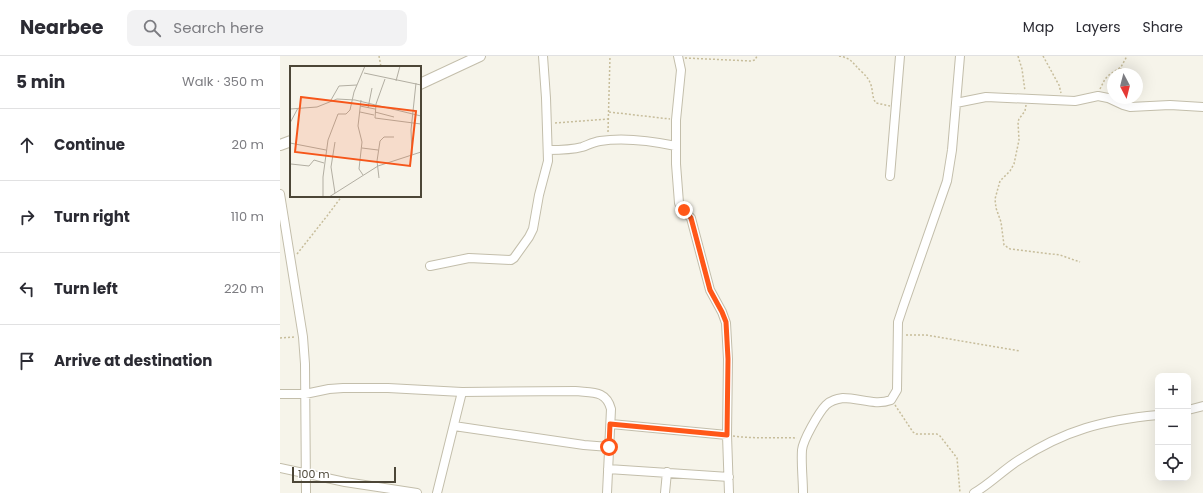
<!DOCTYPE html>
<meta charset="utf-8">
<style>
:root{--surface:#fff;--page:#f2f2f3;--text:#2b2b33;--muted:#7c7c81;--line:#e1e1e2}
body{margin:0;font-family:Poppins,sans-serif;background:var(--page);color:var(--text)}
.controls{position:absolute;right:12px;bottom:12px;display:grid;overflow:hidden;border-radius:8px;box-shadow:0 4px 16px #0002}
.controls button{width:36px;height:36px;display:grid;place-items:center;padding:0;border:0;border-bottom:1px solid var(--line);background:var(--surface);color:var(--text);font:20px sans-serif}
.compass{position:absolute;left:827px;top:12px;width:36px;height:36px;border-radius:50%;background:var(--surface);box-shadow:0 4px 16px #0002;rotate:173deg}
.scale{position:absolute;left:12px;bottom:10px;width:104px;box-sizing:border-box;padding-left:4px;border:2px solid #4c4637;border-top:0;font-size:11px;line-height:14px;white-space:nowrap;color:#4c4637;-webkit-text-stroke:3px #fff;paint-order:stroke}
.stop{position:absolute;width:12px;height:12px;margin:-9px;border:3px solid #ff5718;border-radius:50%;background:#fff}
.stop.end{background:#ff5718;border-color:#fff;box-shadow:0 1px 4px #0008}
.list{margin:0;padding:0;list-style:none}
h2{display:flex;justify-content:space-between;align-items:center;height:52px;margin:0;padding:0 16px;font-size:17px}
h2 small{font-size:13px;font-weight:400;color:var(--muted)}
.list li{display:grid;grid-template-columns:26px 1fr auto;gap:12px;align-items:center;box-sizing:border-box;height:72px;padding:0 16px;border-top:1px solid var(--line)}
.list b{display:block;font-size:15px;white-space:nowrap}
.list em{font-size:13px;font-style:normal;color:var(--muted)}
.icon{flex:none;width:22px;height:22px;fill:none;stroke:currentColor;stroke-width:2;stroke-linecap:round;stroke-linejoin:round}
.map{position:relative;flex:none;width:923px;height:437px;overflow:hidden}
header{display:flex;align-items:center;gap:24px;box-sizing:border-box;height:56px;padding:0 20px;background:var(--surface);border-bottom:1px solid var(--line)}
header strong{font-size:19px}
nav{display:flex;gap:22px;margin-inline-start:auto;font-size:14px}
.search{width:280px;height:36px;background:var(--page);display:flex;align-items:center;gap:10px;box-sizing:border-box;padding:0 14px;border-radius:8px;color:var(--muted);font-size:15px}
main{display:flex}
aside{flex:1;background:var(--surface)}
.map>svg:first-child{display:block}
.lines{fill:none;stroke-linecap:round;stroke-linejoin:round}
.minor-casing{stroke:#c3beab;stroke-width:10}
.tertiary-casing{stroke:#c3beab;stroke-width:12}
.path{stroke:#c7bd9b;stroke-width:1.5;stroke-dasharray:2 2;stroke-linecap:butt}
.minor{stroke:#fff;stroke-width:8}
.tertiary{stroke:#fff;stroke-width:10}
.route{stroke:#ff5718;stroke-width:5}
.inset-road{fill:none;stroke:#b2aea2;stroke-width:1}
.view{fill:#f6561a;fill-opacity:0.15;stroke:#f6561a;stroke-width:2}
.inset-edge{fill:none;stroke:#4c4637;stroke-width:2}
</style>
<header>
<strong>Nearbee</strong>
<div class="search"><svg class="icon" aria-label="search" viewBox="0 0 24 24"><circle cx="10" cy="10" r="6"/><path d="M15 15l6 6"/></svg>Search here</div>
<nav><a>Map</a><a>Layers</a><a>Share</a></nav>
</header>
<main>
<aside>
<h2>5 min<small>Walk · 350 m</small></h2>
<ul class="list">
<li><svg class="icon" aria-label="ahead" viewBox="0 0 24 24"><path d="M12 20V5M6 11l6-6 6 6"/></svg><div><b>Continue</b></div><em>20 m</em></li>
<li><svg class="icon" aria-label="right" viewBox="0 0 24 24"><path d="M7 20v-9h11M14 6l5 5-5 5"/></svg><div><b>Turn right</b></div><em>110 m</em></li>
<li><svg class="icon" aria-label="left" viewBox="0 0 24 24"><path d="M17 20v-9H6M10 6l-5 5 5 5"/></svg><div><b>Turn left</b></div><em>220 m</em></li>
<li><svg class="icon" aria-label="arrive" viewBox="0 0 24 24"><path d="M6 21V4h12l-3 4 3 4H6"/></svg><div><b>Arrive at destination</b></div></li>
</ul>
</aside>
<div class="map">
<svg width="923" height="437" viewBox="0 0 923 437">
<rect width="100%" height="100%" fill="#f6f4ea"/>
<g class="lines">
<!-- minor casing -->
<g class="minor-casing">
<path id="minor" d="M398 0 401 14 396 64V108L399 147 401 152 411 162 430 234 442 256 446 267 448 303 447 379 449 437
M676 47 706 41 795 45 818 40 828 42 843 49 850 51 890 49 923 51
M268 94C280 94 291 94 302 91 308 89 313 86 320 85 345 81 372 85 396 90
M610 120 620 0
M0 138 23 281 25 308 26 437
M150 210 189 202 231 204 234 202 249 181 253 173 259 139 268 105 266 42 263 0
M0 338H25L49 333 63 332H108L182 336 295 335C312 337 326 334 331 353L327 437
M908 354 923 350
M331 368 447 379
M174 370 304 389 329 391
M0 412 65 426 137 437
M328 413 449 421
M157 437 182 336
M385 437 387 416
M523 437C523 423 521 408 522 394 523 384 539 356 546 349 551 344 557 343 563 342 580 342 595 350 611 344L617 334 618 266 623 251 667 125 672 94 680 0
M694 437C710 428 723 414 739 404 785 374 824 364 878 359"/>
</g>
<!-- tertiary casing -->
<g class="tertiary-casing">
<path id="tertiary" d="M140 28 200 0
M0 89 11 85"/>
</g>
<!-- path -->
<path class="path" d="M99 0 101 11
M559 0C572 2 573 8 582 16 586 20 589 23 591 29 593 35 592 42 596 47L610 50
M738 0 742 13 745 35
M763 0 779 29 781 37
M405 2 471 5 475 4 477 0
M841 18V11
M820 33 825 23 829 19 841 11 847 0
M746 49 745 55 739 63 738 66 739 84 734 108 730 115 720 125 715 143 716 152 721 166 724 189 730 193 780 199 800 206
M329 56 390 63
M275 67 328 63
M328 76 330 0
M17 198 47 160 62 140
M626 279H646L740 295
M0 282 15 281
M615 349 633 376 636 378H657L660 380 677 402 680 437
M453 380C475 383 496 381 517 382"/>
<!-- minor -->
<use href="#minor" class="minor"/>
<!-- tertiary -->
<use href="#tertiary" class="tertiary"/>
</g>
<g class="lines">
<!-- route -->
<path class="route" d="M329 391 330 368 447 379 448 303 446 266 442 256 430 234 411 162 404 154"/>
</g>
<!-- overview -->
<g transform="translate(10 10)">
<rect width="131" height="131" fill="#f6f4ea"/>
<path class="inset-road" d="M74 7 131 19M95 13 86 38 85 52 131 58M106 15 110 0M41 34 49 20 67 19M71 34 68 60 72 76 69 103 73 109M70 40 85 43M78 42 82 22M0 43 27 41 47 33 65 34 131 50M70 46 84 49M85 46 104 51M0 57 8 42M0 77 36 84M72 82 88 84M131 86V67M122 88 121 64 126 17M1 98 19 100 24 94 34 97M89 112 87 95 90 75 94 71H104M45 127 41 101 45 76M33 131V111L38 74 48 48H56L60 44 64 26 75 0M39 131 88 100 131 86"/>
<path class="view" d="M11 31 126 45 120 100 5 86Z"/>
<rect width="131" height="131" class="inset-edge"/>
</g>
</svg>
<div class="controls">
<button>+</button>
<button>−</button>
<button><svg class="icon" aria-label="locate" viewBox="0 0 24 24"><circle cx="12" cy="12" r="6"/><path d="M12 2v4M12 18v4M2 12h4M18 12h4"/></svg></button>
</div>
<svg class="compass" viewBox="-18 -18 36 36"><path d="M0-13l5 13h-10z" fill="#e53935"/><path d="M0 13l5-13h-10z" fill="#7c7c81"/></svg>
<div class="scale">100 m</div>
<div class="stop" style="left:329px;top:391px"></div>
<div class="stop end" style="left:404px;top:154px"></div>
</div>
</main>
